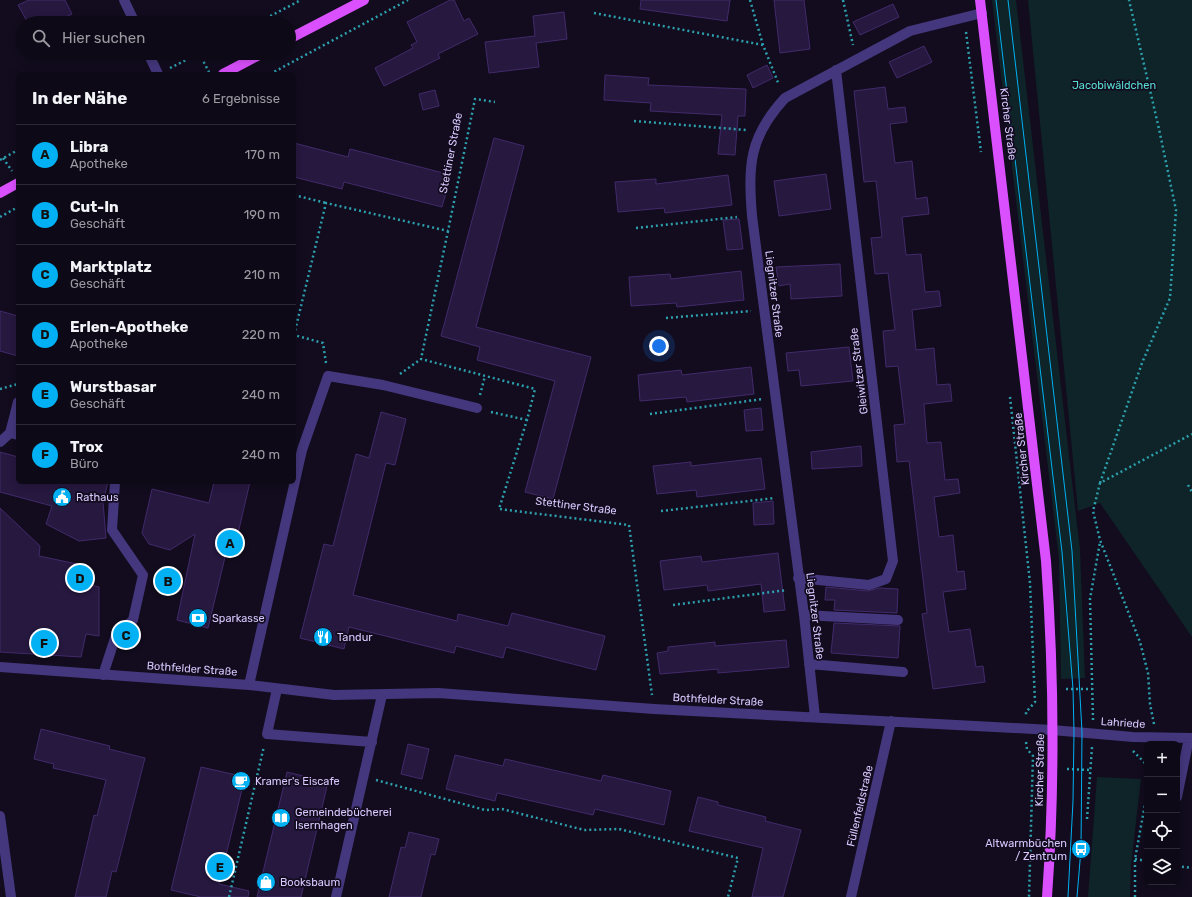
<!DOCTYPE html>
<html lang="de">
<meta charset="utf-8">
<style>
:root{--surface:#0e0916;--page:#1c1723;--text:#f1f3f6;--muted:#9b9aa1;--line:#2e2a35;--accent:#01b1f3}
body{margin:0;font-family:Rubik,sans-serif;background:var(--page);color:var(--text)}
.controls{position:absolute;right:12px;bottom:12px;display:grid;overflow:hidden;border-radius:6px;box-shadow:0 2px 10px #0003}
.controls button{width:36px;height:36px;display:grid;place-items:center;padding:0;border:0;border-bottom:1px solid var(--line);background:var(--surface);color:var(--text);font:20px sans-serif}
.you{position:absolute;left:659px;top:346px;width:14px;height:14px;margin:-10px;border:3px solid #fff;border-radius:50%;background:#1a73e8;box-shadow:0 0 0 6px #1a73e833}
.badge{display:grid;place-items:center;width:26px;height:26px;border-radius:50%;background:var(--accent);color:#111;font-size:13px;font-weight:700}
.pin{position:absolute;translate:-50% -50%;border:2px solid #fff;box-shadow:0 1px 4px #0006}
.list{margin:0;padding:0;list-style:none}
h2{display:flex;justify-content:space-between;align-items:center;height:52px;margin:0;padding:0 16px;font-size:17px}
h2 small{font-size:13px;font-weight:400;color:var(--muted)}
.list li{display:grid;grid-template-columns:26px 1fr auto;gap:12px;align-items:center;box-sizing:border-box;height:60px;padding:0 16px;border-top:1px solid var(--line)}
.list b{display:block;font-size:15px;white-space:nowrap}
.list p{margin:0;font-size:13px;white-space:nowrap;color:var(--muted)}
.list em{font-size:13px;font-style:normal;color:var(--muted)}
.icon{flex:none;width:22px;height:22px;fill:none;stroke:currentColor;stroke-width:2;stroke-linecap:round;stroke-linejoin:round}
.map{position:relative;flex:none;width:1192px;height:897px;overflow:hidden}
.search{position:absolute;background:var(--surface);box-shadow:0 2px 10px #0003;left:16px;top:16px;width:280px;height:44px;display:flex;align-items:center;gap:10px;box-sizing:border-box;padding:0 14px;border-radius:22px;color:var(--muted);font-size:15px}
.panel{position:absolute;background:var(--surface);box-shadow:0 2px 10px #0003;left:16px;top:72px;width:280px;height:412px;border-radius:6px}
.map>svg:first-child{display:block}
.green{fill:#0f2428}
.building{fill:#26183f;stroke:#422a6b}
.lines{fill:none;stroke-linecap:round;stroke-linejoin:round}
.path{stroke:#2da0ae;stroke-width:2.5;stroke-dasharray:2 3;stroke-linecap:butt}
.minor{stroke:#45377d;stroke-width:10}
.major{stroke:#db50fe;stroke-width:10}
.tram{stroke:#01b1f3;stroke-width:1}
.labels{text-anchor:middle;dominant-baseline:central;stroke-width:3.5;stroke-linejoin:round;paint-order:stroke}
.park-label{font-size:11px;fill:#56ded3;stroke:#120c1e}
.street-label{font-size:11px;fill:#d8c9ff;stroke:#120c1e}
.poi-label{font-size:11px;fill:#d8c9ff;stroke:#120c1e;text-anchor:start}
</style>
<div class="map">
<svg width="1192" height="897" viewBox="0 0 1192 897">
<rect width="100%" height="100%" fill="#120c1e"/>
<!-- green -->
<path class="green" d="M992 0H1016L1080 550 1085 678 1061 679 1059 559Z
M1028 0H1192V637L1100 503 1078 511Z
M1097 777 1141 779 1131 865 1130 897H1088Z"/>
<!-- building -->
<path class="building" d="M29 0H65L72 14 53 23H28L18 5Z
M450 0H454L464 21 469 18 478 34 438 54 440 58 384 86 375 68 413 48 411 45 417 42 407 22Z
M641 0H730L727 21 640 9Z
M774 0H804L810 49 780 53Z
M893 4 899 17 860 35 853 22Z
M564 12 567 39 536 43 539 67 489 73 485 42 535 36 533 16Z
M924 46 932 62 897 78 889 62Z
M767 65 773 78 753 88 747 75Z
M605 75 649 78 648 85 746 89 745 116H738L735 155 718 154 722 115 650 111 651 103 604 100Z
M885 87 888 109 905 107 907 122 890 124 895 163 912 161 916 199 927 197 929 214 902 217 906 255 921 254 925 292 939 291 941 306 912 310 916 350 934 348 937 385 950 384 952 401 924 404 927 443 941 442 945 480 958 479 960 493 934 497 939 537 953 535 957 572 964 571 966 589 943 592 949 632 970 629 976 667 983 666 985 682 933 689 922 614 927 613 909 461 897 462 894 425 905 424 898 366 886 367 883 331 895 330 888 273 875 274 871 238 882 237 876 181 864 182 854 91Z
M435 90 439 106 423 110 419 94Z
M494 138 524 146 476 327 591 357 553 499 525 492 555 381 477 360 480 347 441 336Z
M294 143 348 157 350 149 451 175 442 207 344 182 342 189 294 177Z
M826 174 831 209 779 216 774 181Z
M728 175 732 205 665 213 664 208 618 212 615 182 656 179V184Z
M739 219 743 249 727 250 723 220Z
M840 264 842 296 791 299 790 284 779 286 776 267Z
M741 271 744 300 677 307 676 303 631 306 629 277 670 274 671 279Z
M0 311 18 316V356L0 351Z
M849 347 853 381 801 386 799 370 788 371 786 353Z
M751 367 754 394 687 402 686 397 640 401 638 375 681 370 682 375Z
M761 408 763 430 746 431 744 410Z
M381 412 406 419 395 465 386 463 353 595 457 621 458 614 508 626 512 613 605 636 596 670 506 647 503 658 456 646 454 653 349 627 344 649 300 638 324 544 333 546 356 454 369 458Z
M861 446 862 466 812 469 811 452Z
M0 452 18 457V482H108L103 502 106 538 79 541 46 524 52 506 0 492Z
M761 458 765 489 697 497 696 490 657 494 653 466 691 462V466Z
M214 482H250L233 555 226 553 208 628 177 620 195 534 170 550 149 544 142 533 152 489 209 503Z
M773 501 774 524 754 525 753 503Z
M0 508 40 546 39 556 82 565 87 584 99 587V636L86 634 81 657 0 652Z
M778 553 785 610 764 612 761 584 708 591 707 585 664 590 660 561 701 556 702 562Z
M826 587 868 591 879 588 898 589 897 613 834 610 835 600H825Z
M834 623 900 626 898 658 831 653Z
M786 640 789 667 718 673V669L660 674 657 653 668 651V647L715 642V646Z
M41 729 110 746 109 749 145 758 116 872 112 871 106 897H75L94 815 97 816 106 780 53 768 54 764 34 759Z
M408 744 429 749 422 779 401 774Z
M455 755 503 766 505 759 601 781 603 775 671 791 664 825 595 809 593 815 497 793 495 801 446 789Z
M201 767 245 777 219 884 249 891 248 897H201L171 890Z
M287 772 328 782 301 897H257Z
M698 797 718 802V805L766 817 765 821 801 830 783 897H752L763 848 689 831Z
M409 832 439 839 435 855 431 854 421 897H389L401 847 405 848Z"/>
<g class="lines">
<!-- path -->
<path class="path" d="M750 0 763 45 779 85
M843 0 853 45
M594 13 763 45
M257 23 301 0
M966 32 981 152
M199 53 209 72
M170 68 200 53
M270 74 408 0
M634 121 746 130
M3 158 12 171
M0 160 18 150
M294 195 326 203
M0 217 18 207
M636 228 737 217
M448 231 421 359 535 389 527 420 499 509 629 525 652 695
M666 318 751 311
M326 363 323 343 294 335 326 203 448 231 475 99 495 102
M400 374 421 359
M0 389 18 384
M480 395 485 376
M1010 397 1030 583 1035 702 1026 712V715
M491 412 527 420
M650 414 763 399
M1100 483 1142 363 1170 298 1176 210 1159 129 1129 0
M1188 485 1192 492
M661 511 775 498
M673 605 787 590
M1066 689H1092
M1093 720 1090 599 1100 542
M1154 724 1150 704 1148 673 1140 642 1100 540 1093 511 1100 483 1192 434
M1026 742 1027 749 1033 756 1029 897
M1133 751 1147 765
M1067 769 1090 770
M376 780 485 810 502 809 584 830 619 829 738 858 728 897
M1087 819 1092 747
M1135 859 1147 861
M1177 866 1192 868
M229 897 264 746
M1135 897V859L1147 793"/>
<!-- minor -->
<path class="minor" d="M124 0 135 23
M148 53 158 74
M18 402 10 433 18 435
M0 442 10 433
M798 578 869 585 886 579 893 561 836 70
M804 615 898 620
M809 664 903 672
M0 667 249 685 334 695 438 693 654 709 1052 730 1133 737 1192 738
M103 675 116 635 133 620 143 575 112 530 115 482
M249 685 302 450 328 376 383 385 477 408
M277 689 267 734 372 742
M815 717 804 615 752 216C748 165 749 137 785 98L910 31 982 13
M1177 797 1189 738
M0 816 11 897
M336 897 382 695
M851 897 891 721"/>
<!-- major -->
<path class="major" d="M980 0 1046 561C1054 673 1055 785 1047 897
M289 39 364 0
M223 74 263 53
M0 193 18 183"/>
<!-- tram -->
<path class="tram" d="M996 0 1062 552 1073 689 1074 732 1073 801 1068 897
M1008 0 1072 551 1082 732 1081 849 1077 897"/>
</g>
<!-- icons -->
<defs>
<g id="civic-disc" transform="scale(1)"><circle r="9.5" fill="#01b1f3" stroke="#120c1e"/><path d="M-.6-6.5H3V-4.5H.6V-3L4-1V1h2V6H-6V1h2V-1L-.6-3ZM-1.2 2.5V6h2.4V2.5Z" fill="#fff"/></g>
<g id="bank-disc" transform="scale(1)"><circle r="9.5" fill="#01b1f3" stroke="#120c1e"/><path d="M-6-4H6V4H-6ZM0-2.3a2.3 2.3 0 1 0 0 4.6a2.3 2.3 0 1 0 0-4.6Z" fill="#fff"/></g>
<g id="restaurant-disc" transform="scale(1)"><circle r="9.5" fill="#01b1f3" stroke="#120c1e"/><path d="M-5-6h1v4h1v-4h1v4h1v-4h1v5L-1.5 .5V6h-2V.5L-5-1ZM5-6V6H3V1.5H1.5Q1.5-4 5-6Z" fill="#fff"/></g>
<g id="cafe-disc" transform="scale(1)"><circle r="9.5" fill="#01b1f3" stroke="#120c1e"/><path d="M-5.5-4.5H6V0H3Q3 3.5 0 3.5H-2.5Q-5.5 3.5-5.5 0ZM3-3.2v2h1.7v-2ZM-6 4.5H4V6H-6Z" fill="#fff"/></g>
<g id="library-disc" transform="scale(1)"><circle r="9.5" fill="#01b1f3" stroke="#120c1e"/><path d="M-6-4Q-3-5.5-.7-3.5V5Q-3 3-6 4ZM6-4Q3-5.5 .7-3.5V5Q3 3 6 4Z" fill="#fff"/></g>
<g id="bus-disc" transform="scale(1)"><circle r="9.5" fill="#01b1f3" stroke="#120c1e"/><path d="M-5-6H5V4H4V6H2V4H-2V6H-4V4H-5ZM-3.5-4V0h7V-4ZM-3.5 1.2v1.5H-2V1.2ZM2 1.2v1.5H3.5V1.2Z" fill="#fff"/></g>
<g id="shop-disc" transform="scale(1)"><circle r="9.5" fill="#01b1f3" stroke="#120c1e"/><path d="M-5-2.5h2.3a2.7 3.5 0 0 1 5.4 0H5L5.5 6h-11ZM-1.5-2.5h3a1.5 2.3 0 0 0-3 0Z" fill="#fff"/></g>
</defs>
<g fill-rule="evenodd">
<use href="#civic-disc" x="62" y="497"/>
<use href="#bank-disc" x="198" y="618"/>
<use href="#restaurant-disc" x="323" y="637"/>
<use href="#cafe-disc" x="241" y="781"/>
<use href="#library-disc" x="281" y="818"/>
<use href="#bus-disc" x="1081" y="849"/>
<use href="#shop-disc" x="266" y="882"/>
</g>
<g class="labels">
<!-- park labels -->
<g class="park-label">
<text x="1114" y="85">Jacobiwäldchen</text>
</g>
<!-- street labels -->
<g class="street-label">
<text transform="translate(1008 124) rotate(83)">Kircher Straße</text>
<text transform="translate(451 153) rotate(-79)">Stettiner Straße</text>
<text transform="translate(774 294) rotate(83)">Liegnitzer Straße</text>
<text transform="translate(859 371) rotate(-97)">Gleiwitzer Straße</text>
<text transform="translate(1022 449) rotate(-96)">Kircher Straße</text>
<text transform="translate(576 506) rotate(7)">Stettiner Straße</text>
<text transform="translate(815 616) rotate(83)">Liegnitzer Straße</text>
<text transform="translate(192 669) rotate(4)">Bothfelder Straße</text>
<text transform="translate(718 700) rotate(3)">Bothfelder Straße</text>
<text transform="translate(1123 723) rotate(4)">Lahriede</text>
<text transform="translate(1040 770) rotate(-89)">Kircher Straße</text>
<text transform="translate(860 806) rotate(-77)">Füllenfeldstraße</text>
</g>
<!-- poi labels -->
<g class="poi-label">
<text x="76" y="497">Rathaus</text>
<text x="212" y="618">Sparkasse</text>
<text x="337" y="637">Tandur</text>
<text x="255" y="781">Kramer's Eiscafe</text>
<text x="295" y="812">Gemeindebücherei<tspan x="295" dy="13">Isernhagen</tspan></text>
<text x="1067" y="843" text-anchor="end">Altwarmbüchen<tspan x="1067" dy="13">/ Zentrum</tspan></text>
<text x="280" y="882">Booksbaum</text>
</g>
</g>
</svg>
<div class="controls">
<button>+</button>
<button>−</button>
<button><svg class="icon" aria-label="locate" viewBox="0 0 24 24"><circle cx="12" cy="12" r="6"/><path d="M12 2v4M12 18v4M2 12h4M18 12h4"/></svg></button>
<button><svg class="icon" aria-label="layers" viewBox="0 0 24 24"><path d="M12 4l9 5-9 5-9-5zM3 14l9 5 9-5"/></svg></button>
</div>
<div class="you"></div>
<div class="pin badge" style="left:230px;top:543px">A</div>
<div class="pin badge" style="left:168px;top:581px">B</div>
<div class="pin badge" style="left:126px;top:635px">C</div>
<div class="pin badge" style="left:80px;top:578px">D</div>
<div class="pin badge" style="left:220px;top:867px">E</div>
<div class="pin badge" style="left:44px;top:643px">F</div>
<div class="search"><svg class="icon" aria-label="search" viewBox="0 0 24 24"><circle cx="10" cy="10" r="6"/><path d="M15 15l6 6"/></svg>Hier suchen</div>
<section class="panel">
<h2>In der Nähe<small>6 Ergebnisse</small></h2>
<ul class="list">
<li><span class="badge">A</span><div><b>Libra</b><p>Apotheke</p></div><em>170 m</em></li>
<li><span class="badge">B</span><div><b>Cut-In</b><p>Geschäft</p></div><em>190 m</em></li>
<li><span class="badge">C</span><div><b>Marktplatz</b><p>Geschäft</p></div><em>210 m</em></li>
<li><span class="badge">D</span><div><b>Erlen-Apotheke</b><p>Apotheke</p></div><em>220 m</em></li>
<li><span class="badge">E</span><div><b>Wurstbasar</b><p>Geschäft</p></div><em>240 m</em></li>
<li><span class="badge">F</span><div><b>Trox</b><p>Büro</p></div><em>240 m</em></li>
</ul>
</section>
</div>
